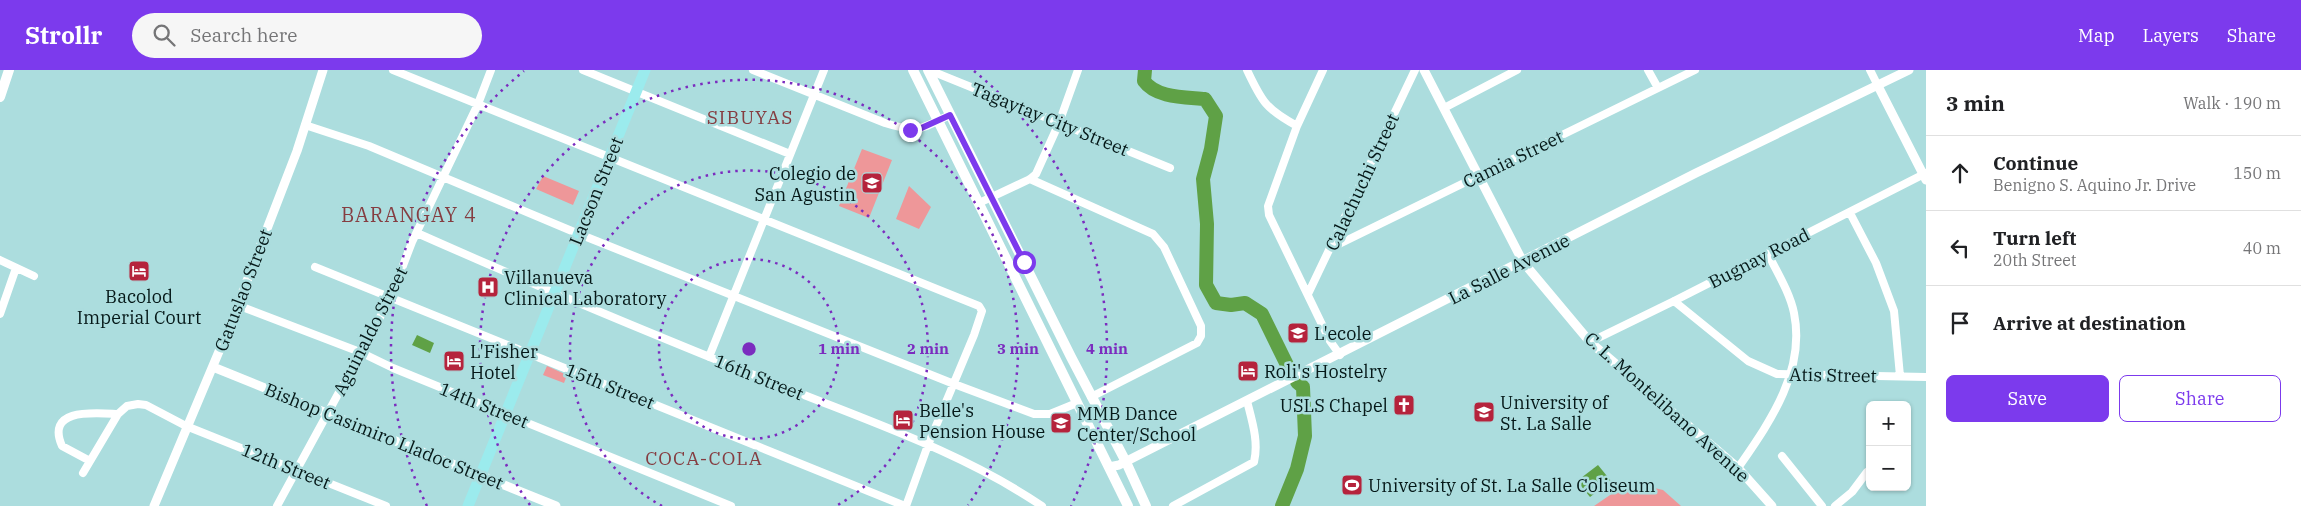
<!DOCTYPE html>
<meta charset="utf-8">
<style>
:root{--surface:#fff;--page:#f6f6f6;--text:#202124;--muted:#757577;--line:#e0e0e0;--accent:#7c3aed}
body{margin:0;font-family:"IBM Plex Serif",serif;background:var(--page);color:var(--text)}
.controls{position:absolute;right:15px;bottom:15px;display:grid;overflow:hidden;border-radius:8px;box-shadow:0 1px 4px #0004}
.controls button{width:45px;height:45px;display:grid;place-items:center;padding:0;border:0;border-bottom:1px solid var(--line);background:var(--surface);color:var(--text);font:25px sans-serif}
.stop{position:absolute;width:15px;height:15px;margin:-11px;border:4px solid #7c3aed;border-radius:50%;background:#fff}
.stop.end{background:#7c3aed;border-color:#fff;box-shadow:0 1px 5px #0008}
.list{margin:0;padding:0;list-style:none}
h2{display:flex;justify-content:space-between;align-items:center;height:65px;margin:0;padding:0 20px;font-size:21px}
h2 small{font-size:16px;font-weight:400;color:var(--muted)}
.list li{display:grid;grid-template-columns:32px 1fr auto;gap:15px;align-items:center;box-sizing:border-box;height:75px;padding:0 20px;border-top:1px solid var(--line)}
.list b{display:block;font-size:19px;white-space:nowrap}
.list p{margin:0;font-size:16px;white-space:nowrap;color:var(--muted)}
.list em{font-size:16px;font-style:normal;color:var(--muted)}
.actions{display:flex;gap:10px;padding:15px 20px}
.actions a{flex:1;padding:11px 0;border:1px solid var(--accent);border-radius:8px;text-align:center;font-size:18px;color:var(--accent)}
.actions .main{background:var(--accent);color:#fff}
.icon{flex:none;width:28px;height:28px;fill:none;stroke:currentColor;stroke-width:2;stroke-linecap:round;stroke-linejoin:round}
.map{position:relative;flex:none;width:1926px;height:436px;overflow:hidden}
header{display:flex;align-items:center;gap:30px;box-sizing:border-box;height:70px;padding:0 25px;background:var(--accent);color:#fff}
header strong{font-size:24px}
nav{display:flex;gap:28px;margin-inline-start:auto;font-size:18px}
.search{width:350px;height:45px;background:var(--page);display:flex;align-items:center;gap:12px;box-sizing:border-box;padding:0 18px;border-radius:28px;color:var(--muted);font-size:19px}
main{display:flex}
aside{flex:1;background:var(--surface)}
.map>svg:first-child{display:block}
.green{fill:#ee9799}
.water{fill:#5fa146}
.lines{fill:none;stroke-linecap:round;stroke-linejoin:round}
.river{stroke:#5fa146;stroke-width:14}
.minor{stroke:#fff;stroke-width:8}
.tertiary{stroke:#fff;stroke-width:9}
.secondary{stroke:#fff;stroke-width:10}
.primary{stroke:#9bebed;stroke-width:11}
.route{stroke:#7c3aed;stroke-width:6}
.ring{fill:none;stroke:#7b2cbf;stroke-width:2.5;stroke-dasharray:2.5 5}
.labels{text-anchor:middle;dominant-baseline:central;stroke-width:5;stroke-linejoin:round;paint-order:stroke}
.street-label{font-size:18px;fill:#051818;stroke:#acddde}
.poi-label{font-size:18px;fill:#051818;stroke:#acddde;text-anchor:start}
.neighbourhood-label{font-size:19px;letter-spacing:1px;fill:#853d41;stroke:#acddde}
.quarter-label{font-size:20px;letter-spacing:1px;fill:#853d41;stroke:#acddde}
.centre{fill:#7b2cbf;stroke:#acddde;stroke-width:2.5}
.ring-label{font-size:15px;text-anchor:middle;font-weight:bold;fill:#7b2cbf;stroke:#acddde;stroke-width:5;stroke-linejoin:round;paint-order:stroke}
</style>
<header>
<strong>Strollr</strong>
<div class="search"><svg class="icon" aria-label="search" viewBox="0 0 24 24"><circle cx="10" cy="10" r="6"/><path d="M15 15l6 6"/></svg>Search here</div>
<nav><a>Map</a><a>Layers</a><a>Share</a></nav>
</header>
<main>
<div class="map">
<svg width="1926" height="436" viewBox="0 0 1926 436">
<rect width="100%" height="100%" fill="#acddde"/>
<!-- green -->
<path class="green" d="M862 79 892 90 869 148 839 136Z
M543 106 579 121 573 135 536 119Z
M909 116 931 137 919 159 896 149Z
M547 296 567 305 564 313 543 305Z
M1629 412 1663 420 1681 436H1594Z"/>
<!-- water -->
<path class="water" d="M417 265 434 273 430 283 412 275Z
M1598 395 1611 411 1590 427 1577 411Z"/>
<g class="lines">
<!-- river -->
<path class="river" d="M1145 0 1144 11C1156 28 1185 27 1205 29L1216 46 1211 79 1203 109 1207 154 1206 215 1216 233 1231 235 1245 233 1262 244 1292 305
M1282 436 1297 399 1305 366 1303 317 1297 312"/>
<!-- minor -->
<path class="minor" d="M393 0 979 236 982 241 974 265 928 375 906 436
M583 0 790 84
M753 0 885 53C920 64 919 59 950 45
M929 0 1170 98
M1247 0C1262 32 1266 39 1297 56
M1323 0 1297 56 1268 136 1269 145 1330 271 1340 285
M1648 0 1658 18
M1870 0 1877 14
M1444 38 1517 0
M305 55 369 76 579 164 954 314 1034 344H1050L1077 333
M1030 109 1153 164 1164 177 1201 256V266L1197 273 1091 327
M979 133 1030 109 1036 104 1059 53 1078 0
M1850 143 1876 193 1894 241 1900 306
M417 163C536 216 657 266 779 315 868 351 962 382 1042 436
M1331 178 1695 0
M0 190 34 206
M315 197 905 436
M1308 224 1415 0
M1674 231 1748 291 1777 304 1926 307
M237 235 360 282 393 298 731 436
M0 244 16 198
M1590 272 1674 231 1926 103
M709 287 824 0
M1782 386 1822 436
M90 391 62 376C45 337 96 343 118 344
M1738 398C1769 353 1806 302 1794 243 1790 223 1777 202 1768 184
M83 403 118 344 127 336 138 334 146 335 186 356 386 436
M277 436 391 227 412 172 478 34 491 0
M1173 436 1254 392C1259 372 1252 351 1247 331
M1835 436 1852 422 1867 402"/>
<!-- tertiary -->
<path class="tertiary" d="M1424 0 1523 192 1590 272 1738 398 1772 436
M1877 14 1926 110
M213 297 556 436
M1109 397 1119 395 1696 103 1909 0
M154 436 228 260 297 81 323 0"/>
<!-- secondary -->
<path class="secondary" d="M913 0 1128 436
M928 0 1071 287 1126 392 1146 436
M0 27 9 0"/>
<!-- primary -->
<path class="primary" d="M468 436 645 0"/>
</g>
<g class="lines">
<!-- route -->
<path class="route" d="M910 60H917L950 45 1024 192"/>
</g>
<!-- distance rings -->
<g class="ring">
<circle cx="749" cy="279" r="90"/>
<path d="M662 436A179 179 0 1 1 836 436"/>
<path d="M530 435A269 269 0 1 1 968 435"/>
<path d="M427 436A358 358 0 0 1 524 1M974 1A358 358 0 0 1 1071 436"/>
</g>
<!-- icons -->
<defs>
<g id="university-square" transform="scale(1.125)"><rect x="-9" y="-9" width="18" height="18" rx="4" fill="#b5233c" stroke="#acddde"/><path d="M0-5L7-2L0 1L-7-2ZM-4 1L0 2.5L4 1V4Q0 6-4 4Z" fill="#fff"/></g>
<g id="hotel-square" transform="scale(1.125)"><rect x="-9" y="-9" width="18" height="18" rx="4" fill="#b5233c" stroke="#acddde"/><path d="M-6-4.5h1.5V1H6V5H4.5V3h-9V5H-6ZM-4 0a1.8 1.8 0 1 1 3.6 0ZM.5 0V-2.5h3Q6-2.5 6 0Z" fill="#fff"/></g>
<g id="hospital-square" transform="scale(1.125)"><rect x="-9" y="-9" width="18" height="18" rx="4" fill="#b5233c" stroke="#acddde"/><path d="M-5-5h3v3.5h4V-5h3V5h-3V1.5h-4V5h-3Z" fill="#fff"/></g>
<g id="school-square" transform="scale(1.125)"><rect x="-9" y="-9" width="18" height="18" rx="4" fill="#b5233c" stroke="#acddde"/><path d="M0-5L7-2L0 1L-7-2ZM-4 1L0 2.5L4 1V4Q0 6-4 4Z" fill="#fff"/></g>
<g id="church-square" transform="scale(1.125)"><rect x="-9" y="-9" width="18" height="18" rx="4" fill="#b5233c" stroke="#acddde"/><path d="M-1.2-6h2.4v3.5h3.3v2.4h-3.3V6h-2.4V-.1h-3.3v-2.4h3.3Z" fill="#fff"/></g>
<g id="stadium-square" transform="scale(1.125)"><rect x="-9" y="-9" width="18" height="18" rx="4" fill="#b5233c" stroke="#acddde"/><path d="M0-5a6.5 5 0 1 0 0 10a6.5 5 0 1 0 0-10ZM-3.5-1.8h7v3.6h-7Z" fill="#fff"/></g>
</defs>
<g fill-rule="evenodd">
<use href="#university-square" x="872" y="113"/>
<use href="#hotel-square" x="139" y="201"/>
<use href="#hospital-square" x="488" y="217"/>
<use href="#school-square" x="1298" y="263"/>
<use href="#hotel-square" x="454" y="291"/>
<use href="#hotel-square" x="1248" y="301"/>
<use href="#church-square" x="1404" y="335"/>
<use href="#university-square" x="1484" y="342"/>
<use href="#hotel-square" x="903" y="350"/>
<use href="#school-square" x="1061" y="353"/>
<use href="#stadium-square" x="1352" y="415"/>
</g>
<g class="labels">
<!-- street labels -->
<g class="street-label">
<text transform="translate(1050 49) rotate(22)">Tagaytay City Street</text>
<text transform="translate(1513 89) rotate(-26)">Camia Street</text>
<text transform="translate(1362 112) rotate(-65)">Calachuchi Street</text>
<text transform="translate(596 121) rotate(-68)">Lacson Street</text>
<text transform="translate(1759 188) rotate(-27)">Bugnay Road</text>
<text transform="translate(1509 199) rotate(-27)">La Salle Avenue</text>
<text transform="translate(243 220) rotate(-69)">Gatuslao Street</text>
<text transform="translate(370 261) rotate(-63)">Aguinaldo Street</text>
<text transform="translate(1833 305) rotate(1)">Atis Street</text>
<text transform="translate(759 307) rotate(22)">16th Street</text>
<text transform="translate(610 316) rotate(22)">15th Street</text>
<text transform="translate(484 335) rotate(22)">14th Street</text>
<text transform="translate(1667 337) rotate(42)">C. L. Montelibano Avenue</text>
<text transform="translate(384 366) rotate(22)">Bishop Casimiro Lladoc Street</text>
<text transform="translate(286 396) rotate(22)">12th Street</text>
</g>
<!-- poi labels -->
<g class="poi-label">
<text x="856" y="103" text-anchor="end">Colegio de<tspan x="856" dy="21">San Agustin</tspan></text>
<text x="504" y="207">Villanueva<tspan x="504" dy="21">Clinical Laboratory</tspan></text>
<text x="139" y="226" text-anchor="middle">Bacolod<tspan x="139" dy="21">Imperial Court</tspan></text>
<text x="1314" y="263">L'ecole</text>
<text x="470" y="281">L'Fisher<tspan x="470" dy="21">Hotel</tspan></text>
<text x="1264" y="301">Roli's Hostelry</text>
<text x="1500" y="332">University of<tspan x="1500" dy="21">St. La Salle</tspan></text>
<text x="1388" y="335" text-anchor="end">USLS Chapel</text>
<text x="919" y="340">Belle's<tspan x="919" dy="21">Pension House</tspan></text>
<text x="1077" y="343">MMB Dance<tspan x="1077" dy="21">Center/School</tspan></text>
<text x="1368" y="415">University of St. La Salle Coliseum</text>
</g>
<!-- neighbourhood labels -->
<g class="neighbourhood-label">
<text x="750" y="47">SIBUYAS</text>
<text x="704" y="388">COCA-COLA</text>
</g>
<!-- quarter labels -->
<g class="quarter-label">
<text x="409" y="144">BARANGAY 4</text>
</g>
</g>
<circle cx="749" cy="279" r="8" class="centre"/>
<g class="ring-label">
<text x="839" y="284">1 min</text>
<text x="928" y="284">2 min</text>
<text x="1018" y="284">3 min</text>
<text x="1107" y="284">4 min</text>
</g>
</svg>
<div class="controls">
<button>+</button>
<button>−</button>
</div>
<div class="stop" style="left:1024px;top:192px"></div>
<div class="stop end" style="left:910px;top:60px"></div>
</div>
<aside>
<h2>3 min<small>Walk · 190 m</small></h2>
<ul class="list">
<li><svg class="icon" aria-label="ahead" viewBox="0 0 24 24"><path d="M12 20V5M6 11l6-6 6 6"/></svg><div><b>Continue</b><p>Benigno S. Aquino Jr. Drive</p></div><em>150 m</em></li>
<li><svg class="icon" aria-label="left" viewBox="0 0 24 24"><path d="M17 20v-9H6M10 6l-5 5 5 5"/></svg><div><b>Turn left</b><p>20th Street</p></div><em>40 m</em></li>
<li><svg class="icon" aria-label="arrive" viewBox="0 0 24 24"><path d="M6 21V4h12l-3 4 3 4H6"/></svg><div><b>Arrive at destination</b></div></li>
</ul>
<div class="actions"><a class="main">Save</a><a>Share</a></div>
</aside>
</main>
